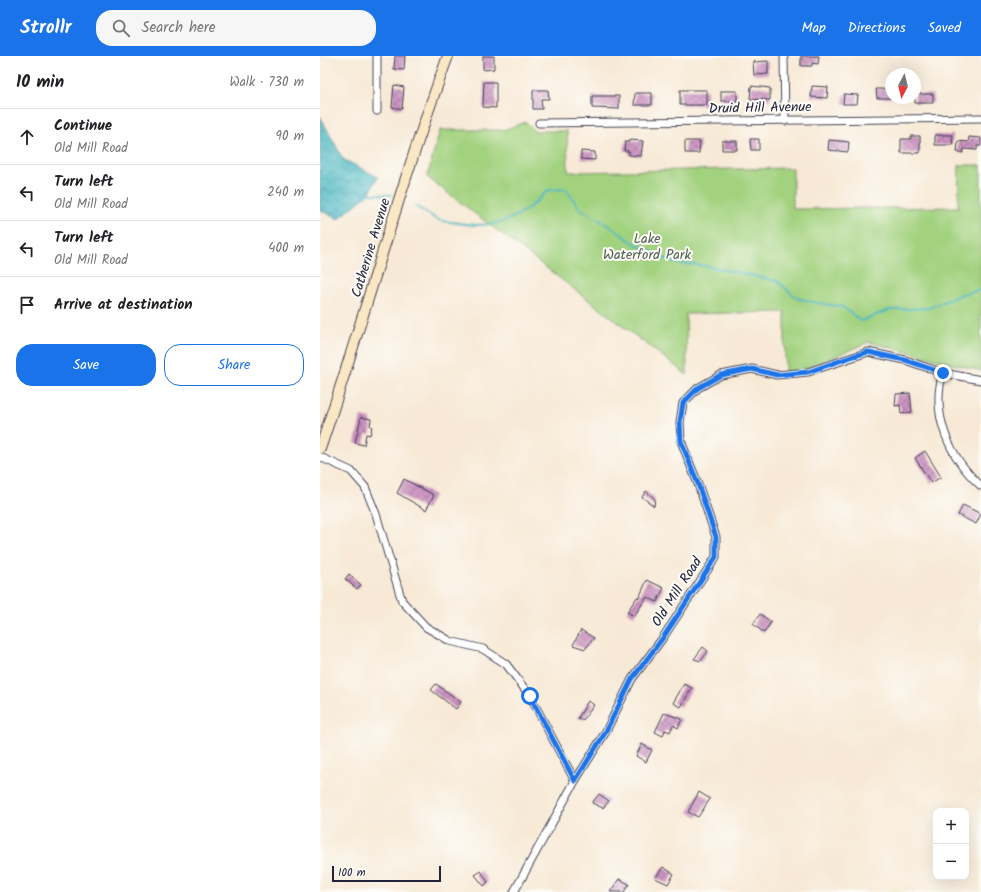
<!DOCTYPE html>
<meta charset="utf-8">
<style>
:root{--surface:#fff;--page:#f6f6f6;--text:#202124;--muted:#757577;--line:#e0e0e0;--accent:#1a73e8}
body{margin:0;font-family:Kalam,sans-serif;background:var(--page);color:var(--text)}
.controls{position:absolute;right:12px;bottom:12px;display:grid;overflow:hidden;border-radius:8px;box-shadow:0 4px 16px #0002}
.controls button{width:36px;height:36px;display:grid;place-items:center;padding:0;border:0;border-bottom:1px solid var(--line);background:var(--surface);color:var(--text);font:20px sans-serif}
.compass{position:absolute;left:565px;top:12px;width:36px;height:36px;border-radius:50%;background:var(--surface);box-shadow:0 4px 16px #0002;rotate:187deg}
.scale{position:absolute;left:12px;bottom:10px;width:109px;box-sizing:border-box;padding-left:4px;border:2px solid #22223b;border-top:0;font-size:11px;line-height:14px;white-space:nowrap;color:#22223b;-webkit-text-stroke:3px #fdfcf7;paint-order:stroke}
.stop{position:absolute;width:12px;height:12px;margin:-9px;border:3px solid #1a73e8;border-radius:50%;background:#fff}
.stop.end{background:#1a73e8;border-color:#fff;box-shadow:0 1px 4px #0008}
.list{margin:0;padding:0;list-style:none}
h2{display:flex;justify-content:space-between;align-items:center;height:52px;margin:0;padding:0 16px;font-size:17px}
h2 small{font-size:13px;font-weight:400;color:var(--muted)}
.list li{display:grid;grid-template-columns:26px 1fr auto;gap:12px;align-items:center;box-sizing:border-box;height:56px;padding:0 16px;border-top:1px solid var(--line)}
.list b{display:block;font-size:15px;white-space:nowrap}
.list p{margin:0;font-size:13px;white-space:nowrap;color:var(--muted)}
.list em{font-size:13px;font-style:normal;color:var(--muted)}
.actions{display:flex;gap:8px;padding:12px 16px}
.actions a{flex:1;padding:9px 0;border:1px solid var(--accent);border-radius:16px;text-align:center;font-size:14px;color:var(--accent)}
.actions .main{background:var(--accent);color:#fff}
.icon{flex:none;width:22px;height:22px;fill:none;stroke:currentColor;stroke-width:2;stroke-linecap:round;stroke-linejoin:round}
.map{position:relative;flex:none;width:661px;height:836px;overflow:hidden}
header{display:flex;align-items:center;gap:24px;box-sizing:border-box;height:56px;padding:0 20px;background:var(--accent);color:#fff}
header strong{font-size:19px}
nav{display:flex;gap:22px;margin-inline-start:auto;font-size:14px}
.search{width:280px;height:36px;background:var(--page);display:flex;align-items:center;gap:10px;box-sizing:border-box;padding:0 14px;border-radius:16px;color:var(--muted);font-size:15px}
main{display:flex}
aside{flex:1;background:var(--surface)}
.map>svg:first-child{display:block}
.green{fill:#a3d27f;stroke:#627a5d}
.water{fill:url(#water-waves);stroke:#366d7f}
.lines{fill:none;stroke-linecap:round;stroke-linejoin:round}
.stream{stroke:#4ab8c3;stroke-width:2}
.building{fill:url(#building-cross-hatch)}
.street-casing{stroke:#424052;stroke-width:9}
.secondary-casing{stroke:#424052;stroke-width:12}
.street{stroke:#fff;stroke-width:7}
.secondary{stroke:#fae7c3;stroke-width:10}
.route{stroke:#1a73e8;stroke-width:5}
.labels{text-anchor:middle;dominant-baseline:central;stroke-width:4;stroke-linejoin:round;paint-order:stroke}
.street-label{font-size:14px;fill:#22223b;stroke:#fdfcf7}
.park-label{font-size:14px;fill:#4f6053;stroke:#fdfcf7}
</style>
<header>
<strong>Strollr</strong>
<div class="search"><svg class="icon" aria-label="search" viewBox="0 0 24 24"><circle cx="10" cy="10" r="6"/><path d="M15 15l6 6"/></svg>Search here</div>
<nav><a>Map</a><a>Directions</a><a>Saved</a></nav>
</header>
<main>
<aside>
<h2>10 min<small>Walk · 730 m</small></h2>
<ul class="list">
<li><svg class="icon" aria-label="ahead" viewBox="0 0 24 24"><path d="M12 20V5M6 11l6-6 6 6"/></svg><div><b>Continue</b><p>Old Mill Road</p></div><em>90 m</em></li>
<li><svg class="icon" aria-label="left" viewBox="0 0 24 24"><path d="M17 20v-9H6M10 6l-5 5 5 5"/></svg><div><b>Turn left</b><p>Old Mill Road</p></div><em>240 m</em></li>
<li><svg class="icon" aria-label="left" viewBox="0 0 24 24"><path d="M17 20v-9H6M10 6l-5 5 5 5"/></svg><div><b>Turn left</b><p>Old Mill Road</p></div><em>400 m</em></li>
<li><svg class="icon" aria-label="arrive" viewBox="0 0 24 24"><path d="M6 21V4h12l-3 4 3 4H6"/></svg><div><b>Arrive at destination</b></div></li>
</ul>
<div class="actions"><a class="main">Save</a><a>Share</a></div>
</aside>
<div class="map">
<svg width="661" height="836" viewBox="0 0 661 836">
<defs>
<pattern id="water-waves" width="16" height="10" patternUnits="userSpaceOnUse"><rect width="16" height="10" fill="#4ab8c3"/><path d="M0 5q4-4 8 0t8 0" fill="none" stroke="#3d95a0"/></pattern>
<pattern id="building-cross-hatch" width="8" height="8" patternUnits="userSpaceOnUse"><rect width="8" height="8" fill="#cb91c1"/><path d="M0 0l8 8M0 8l8-8" fill="none" stroke="#a4769e"/></pattern>
</defs>
<rect width="100%" height="100%" fill="#fdfcf7"/>
<filter id="ink" filterUnits="userSpaceOnUse"><feTurbulence type="fractalNoise" baseFrequency=".025" numOctaves="2"/><feDisplacementMap in="SourceGraphic" scale="8" xChannelSelector="R" yChannelSelector="G"/><feConvolveMatrix kernelMatrix="1 2 1 2 8 2 1 2 1" color-interpolation-filters="sRGB"/></filter>
<filter id="wash" filterUnits="userSpaceOnUse"><feTurbulence type="fractalNoise" baseFrequency=".012" numOctaves="4" result="noise"/><feDisplacementMap in="SourceGraphic" scale="16" xChannelSelector="R" yChannelSelector="G"/><feGaussianBlur stdDeviation="0.9" result="paint"/><feColorMatrix in="noise" values="0 0 0 0 0 0 0 0 0 0 0 0 0 0 0 0 0 1.4 0 .05"/><feComposite in="paint" operator="in"/></filter>
<g filter="url(#wash)">
<rect width="100%" height="100%" fill="#f7e9d5"/>
<!-- green -->
<path class="green" d="M206 66 214 75H247L248 116 473 112V153L638 151 639 109H661V315L549 286 477 316H465V256L366 258 367 319 107 121 120 74H183Z"/>
<!-- water -->
<path class="water" d="M0 60 23 103 58 121 49 138 18 163 0 154Z"/>
<g class="lines">
<!-- stream -->
<path class="stream" d="M49 138 72 139
M95 150C102 154 109 159 117 163 122 166 131 166 138 167 177 174 202 162 228 134L246 133 260 153 291 171 317 189 355 207 387 210 457 225 477 242 493 246 523 251 541 265 569 254 609 252 642 238 661 234"/>
</g>
<g id="blocks">
<!-- building -->
<path class="building" d="M75 0H85L84 14 74 13Z
M163 0H174V13L163 14Z
M481 0H499L498 8 492 7V10H481Z
M448 5V18L434 19 433 6Z
M164 26H176V52L163 51Z
M74 29 84 31 82 53 72 51Z
M431 30 450 32V44L430 43Z
M492 30 508 31 507 42 491 41Z
M556 33H571V42H557Z
M213 34H228L229 43H221L222 53H213Z
M360 34H387V49H360Z
M401 35H417V45H401Z
M315 37H332V49H314Z
M524 38 538 39 537 48H523Z
M595 38H613V47H595Z
M272 40H299V53L272 52Z
M615 79H633L632 89H615Z
M591 80H600V97H581V83H591Z
M649 81 661 82V90H657V94L644 93 643 97 637 96 638 85 648 86Z
M430 83H439V94H431Z
M309 84 323 85 321 100 309 99V95H304L305 86H309Z
M509 84 529 86 528 96 508 94Z
M365 85H380L379 97H365Z
M402 85H417V94H402Z
M261 95 275 96V104L261 103Z
M590 337 592 356 581 358 580 349 575 350 576 338Z
M41 361 51 363 50 370 52 371 50 379 46 378 44 389 35 387Z
M605 395 621 421 611 427 595 402Z
M84 423 114 439 106 454 77 437Z
M326 435 335 443 334 450 322 441Z
M643 449 661 458 656 468 638 459Z
M29 518 41 529 37 533 25 523Z
M327 524 344 532 337 546 327 541 314 560 307 556 317 541 319 542Z
M440 558 451 566 444 577 433 568Z
M261 574 274 582 265 593 253 589Z
M383 591 388 595 381 605 374 603Z
M116 628 141 646 136 653 111 634Z
M364 628 372 632 361 651 353 647Z
M268 645 274 649 263 664 258 662Z
M344 657 362 663 358 672 353 669 350 676 345 674 343 680 335 676Z
M322 688 332 694 326 706 316 700Z
M379 736 390 743 378 761 368 756Z
M279 738 289 745 283 752 272 747Z
M343 811 354 818 348 828 335 822Z
M161 815 168 826 164 830 155 819Z
M299 823 309 828 304 836H290Z"/>
</g>
</g>
<g filter="url(#ink)">
<use href="#blocks" fill-opacity="0" stroke="#424052" stroke-width="1"/>
<g class="lines">
<!-- street casing -->
<g class="street-casing">
<path id="street" d="M57 0V55
M464 0 465 65
M219 67 661 62
M623 317C610 359 630 402 661 430
M0 401 31 415 45 431 56 458 82 545 106 571 130 585 163 593 186 608 210 640 255 725
M194 836 255 725 285 677 312 623 342 583 396 501V481L378 428 361 385 360 366 363 347 378 332 401 319 432 313 457 319 488 316 548 296 585 304 623 317 661 324"/>
</g>
<!-- secondary casing -->
<g class="secondary-casing">
<path id="secondary" d="M0 393C44 263 80 129 128 0"/>
</g>
<!-- street -->
<use href="#street" class="street"/>
<!-- secondary -->
<use href="#secondary" class="secondary"/>
</g>
</g>
<g class="lines" filter="url(#ink)">
<!-- route -->
<path class="route" d="M210 640 255 725 285 677 312 623 342 583 396 501V481L378 428 361 385 360 366 363 347 378 332 401 319 432 313 457 319 488 316 534 300 548 296 585 304 623 317"/>
</g>
<g class="labels">
<!-- street labels -->
<g class="street-label">
<text transform="translate(440 52) rotate(-1)">Druid Hill Avenue</text>
<text transform="translate(51 192) rotate(-73)">Catherine Avenue</text>
<text transform="translate(357 536) rotate(-57)">Old Mill Road</text>
</g>
<!-- park labels -->
<g class="park-label">
<text x="327" y="183">Lake<tspan x="327" dy="16">Waterford Park</tspan></text>
</g>
</g>
</svg>
<div class="controls">
<button>+</button>
<button>−</button>
</div>
<svg class="compass" viewBox="-18 -18 36 36"><path d="M0-13l5 13h-10z" fill="#e53935"/><path d="M0 13l5-13h-10z" fill="#757577"/></svg>
<div class="scale">100 m</div>
<div class="stop" style="left:210px;top:640px"></div>
<div class="stop end" style="left:623px;top:317px"></div>
</div>
</main>
